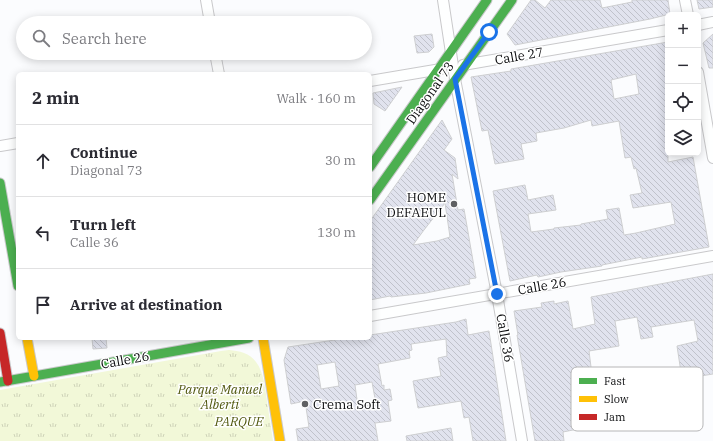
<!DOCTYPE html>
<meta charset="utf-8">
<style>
:root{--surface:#fff;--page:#f2f2f3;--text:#2b2b33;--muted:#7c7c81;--line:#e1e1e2}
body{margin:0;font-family:"IBM Plex Serif",serif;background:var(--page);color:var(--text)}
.controls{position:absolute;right:12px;top:12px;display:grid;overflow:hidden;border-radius:6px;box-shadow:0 2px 10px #0003}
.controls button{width:36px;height:36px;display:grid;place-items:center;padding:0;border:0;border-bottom:1px solid var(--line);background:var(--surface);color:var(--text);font:20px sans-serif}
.stop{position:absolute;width:12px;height:12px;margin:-9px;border:3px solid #1a73e8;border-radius:50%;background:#fff}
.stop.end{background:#1a73e8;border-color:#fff;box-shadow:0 1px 4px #0008}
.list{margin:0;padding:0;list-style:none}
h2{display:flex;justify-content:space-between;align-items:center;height:52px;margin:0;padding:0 16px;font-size:17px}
h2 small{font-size:13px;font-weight:400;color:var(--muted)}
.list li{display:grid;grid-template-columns:26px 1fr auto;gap:12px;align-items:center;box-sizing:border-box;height:72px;padding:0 16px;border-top:1px solid var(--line)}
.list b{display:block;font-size:15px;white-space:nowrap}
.list p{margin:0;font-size:13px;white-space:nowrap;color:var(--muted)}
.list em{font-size:13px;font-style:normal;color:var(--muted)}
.icon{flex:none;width:22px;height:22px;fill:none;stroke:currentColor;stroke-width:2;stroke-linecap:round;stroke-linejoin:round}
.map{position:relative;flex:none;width:713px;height:441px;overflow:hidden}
.search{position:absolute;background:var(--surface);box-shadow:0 2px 10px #0003;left:16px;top:16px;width:356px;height:44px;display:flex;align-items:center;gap:10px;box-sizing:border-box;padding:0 14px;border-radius:22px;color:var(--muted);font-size:15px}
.panel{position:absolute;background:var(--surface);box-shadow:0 2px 10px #0003;left:16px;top:72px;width:356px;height:268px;border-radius:6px}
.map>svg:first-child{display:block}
.park{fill:url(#park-tufts)}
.building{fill:url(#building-back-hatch);stroke:#cecfd1;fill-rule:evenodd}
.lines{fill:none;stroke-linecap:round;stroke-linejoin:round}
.street-casing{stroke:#c9c9cb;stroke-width:12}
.fast-casing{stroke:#c9c9cb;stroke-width:11}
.slow-casing{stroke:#c9c9cb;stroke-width:11}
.jam-casing{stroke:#c9c9cb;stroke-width:11}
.street{stroke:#feffff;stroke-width:10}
.fast{stroke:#4caf50;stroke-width:9}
.slow{stroke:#ffc107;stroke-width:9}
.jam{stroke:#c62828;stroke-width:9}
.route{stroke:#1a73e8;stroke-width:5}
.poi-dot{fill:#5f6062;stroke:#fff;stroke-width:1.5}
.labels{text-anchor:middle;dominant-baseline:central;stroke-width:3;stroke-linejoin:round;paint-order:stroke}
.street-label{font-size:13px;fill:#0b0c0e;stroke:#fff}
.poi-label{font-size:13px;fill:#0b0c0e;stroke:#fff;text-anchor:end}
.park-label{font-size:13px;font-style:italic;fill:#50570d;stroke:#fff}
.key{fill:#fff;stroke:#b6b6b7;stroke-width:1}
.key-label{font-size:11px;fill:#0b0c0e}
</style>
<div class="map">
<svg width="713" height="441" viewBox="0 0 713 441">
<defs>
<pattern id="park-tufts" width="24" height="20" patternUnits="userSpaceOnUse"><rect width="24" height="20" fill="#f2f8d8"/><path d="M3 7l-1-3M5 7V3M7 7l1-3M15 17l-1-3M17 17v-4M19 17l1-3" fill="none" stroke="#ced3b8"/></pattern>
<pattern id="building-back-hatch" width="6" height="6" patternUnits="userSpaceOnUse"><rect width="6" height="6" fill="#e1e3ee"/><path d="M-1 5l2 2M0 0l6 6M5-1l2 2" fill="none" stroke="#c0c2cb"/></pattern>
</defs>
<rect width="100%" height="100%" fill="#fbfcfe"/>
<!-- park -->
<path class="park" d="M229 350C239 351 250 353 256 362 264 372 265 389 267 401 269 414 271 428 273 441H0V390L221 351Z"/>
<!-- building -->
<path class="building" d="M531 0H535L545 8 551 0H600L602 8 632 2V0H668L670 14 650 19 515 45 507 34Z
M697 0H713V7L699 9Z
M432 34 434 47 429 52 417 53 414 36Z
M713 34V68H709L703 43Z
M668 42V162L693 157 709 247 642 259V257L602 265V266L561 272 538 277 537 275 510 281 493 191 525 185 528 200 553 195 556 210 528 214 531 232 554 229V228L581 225V224L608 219 606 210 619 208 624 235 636 233 675 224 671 202 633 208 630 195 642 193 636 168 634 169 631 157 625 158 619 121 592 126 591 120 564 128 536 133 537 141 521 144 524 159 495 164 488 130 482 131 471 77 511 71V69ZM636 74 639 94 614 99 611 80Z
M402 87 385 111 374 104 373 93Z
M442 120 452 139 444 150 455 158 458 179 452 174 458 210 464 209 476 278 469 279 470 284 426 293 391 297 390 296 370 300V221ZM445 203 450 237 437 241 413 245 424 230Z
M713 274V374L682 379 677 346 698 341 694 320 651 327 653 337 641 339 637 317 615 321 619 346 589 351 592 375 580 377 587 415H586L588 427 563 432 564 441H535L517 335H518L514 311 542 307 541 303 554 301V304L568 301 573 329 595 324 591 297Z
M466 319 468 335 489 331 506 441H473L469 417 464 418 461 401 418 408 413 381 441 376 438 358 447 356 446 339 411 344 412 350 409 351 410 358 378 364 382 386 384 385V390L390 389 392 400 388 401 391 421 375 423 378 441H298L296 429 309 427 305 401 291 404 284 360 288 347 348 338H370V335L456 322ZM335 362 339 386 321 389 317 365ZM372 382 376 404 358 407 355 385Z
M92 338H106L107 348 93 349Z
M451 428 453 441H407L406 436Z"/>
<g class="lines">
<!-- street casing -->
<g class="street-casing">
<path id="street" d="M206 0 210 23
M443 0 455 79 497 294 522 441
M685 0 688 15
M698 25 713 22
M215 53 219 74
M463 65 668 30
M698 72 713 158
M370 81 441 69
M0 146 18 143
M370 316 713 256"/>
</g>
<!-- fast casing -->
<g class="fast-casing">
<path id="fast" d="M370 167 487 0
M0 183 18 286
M370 200 512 0
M0 382 249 338"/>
</g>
<!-- slow casing -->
<g class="slow-casing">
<path id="slow" d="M27 338 34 376
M263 338 280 441"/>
</g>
<!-- jam casing -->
<g class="jam-casing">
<path id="jam" d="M0 333 8 381"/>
</g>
<!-- street -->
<use href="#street" class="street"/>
<!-- fast -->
<use href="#fast" class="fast"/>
<!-- slow -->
<use href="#slow" class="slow"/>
<!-- jam -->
<use href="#jam" class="jam"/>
</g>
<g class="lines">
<!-- route -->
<path class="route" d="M489 32 455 79 497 294"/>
</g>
<!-- markers -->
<g class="poi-dot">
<circle cx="454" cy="204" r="4"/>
<circle cx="305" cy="404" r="4"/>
</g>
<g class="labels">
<!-- street labels -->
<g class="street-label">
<text transform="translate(519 56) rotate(-10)">Calle 27</text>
<text transform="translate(430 93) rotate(-55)">Diagonal 73</text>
<text transform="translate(542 286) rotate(-10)">Calle 26</text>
<text transform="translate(505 338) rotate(80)">Calle 36</text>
<text transform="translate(125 360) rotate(-10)">Calle 26</text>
</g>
<!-- poi labels -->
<g class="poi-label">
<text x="446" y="197">HOME<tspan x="446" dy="15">DEFAEUL</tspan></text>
<text x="313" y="404" text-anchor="start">Crema Soft</text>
</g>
<!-- park labels -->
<g class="park-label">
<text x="220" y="389">Parque Manuel<tspan x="220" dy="15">Alberti</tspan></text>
<text x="239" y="421">PARQUE</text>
</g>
</g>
<!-- legend -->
<rect x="571" y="367" width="132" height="64" rx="6" class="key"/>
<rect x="579" y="378" width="18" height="6" fill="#4caf50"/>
<rect x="579" y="396" width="18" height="6" fill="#ffc107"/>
<rect x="579" y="414" width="18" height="6" fill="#c62828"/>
<g class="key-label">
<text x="604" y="385">Fast</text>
<text x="604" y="403">Slow</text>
<text x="604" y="421">Jam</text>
</g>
</svg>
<div class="controls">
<button>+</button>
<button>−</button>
<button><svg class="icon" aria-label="locate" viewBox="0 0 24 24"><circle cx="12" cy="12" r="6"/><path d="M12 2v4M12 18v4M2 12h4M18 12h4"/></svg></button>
<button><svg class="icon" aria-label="layers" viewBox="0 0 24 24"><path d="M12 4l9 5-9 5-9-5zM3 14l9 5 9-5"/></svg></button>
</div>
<div class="stop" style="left:489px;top:32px"></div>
<div class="stop end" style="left:497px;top:294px"></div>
<div class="search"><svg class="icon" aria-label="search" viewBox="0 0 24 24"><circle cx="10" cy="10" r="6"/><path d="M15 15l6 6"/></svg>Search here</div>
<section class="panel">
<h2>2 min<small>Walk · 160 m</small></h2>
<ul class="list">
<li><svg class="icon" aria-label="ahead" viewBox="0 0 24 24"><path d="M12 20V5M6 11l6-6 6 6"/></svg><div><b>Continue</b><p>Diagonal 73</p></div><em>30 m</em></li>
<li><svg class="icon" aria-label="left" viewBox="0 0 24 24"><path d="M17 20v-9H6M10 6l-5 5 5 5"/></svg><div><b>Turn left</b><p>Calle 36</p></div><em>130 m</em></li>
<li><svg class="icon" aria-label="arrive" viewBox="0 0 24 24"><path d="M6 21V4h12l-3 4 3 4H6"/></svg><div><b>Arrive at destination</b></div></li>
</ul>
</section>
</div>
